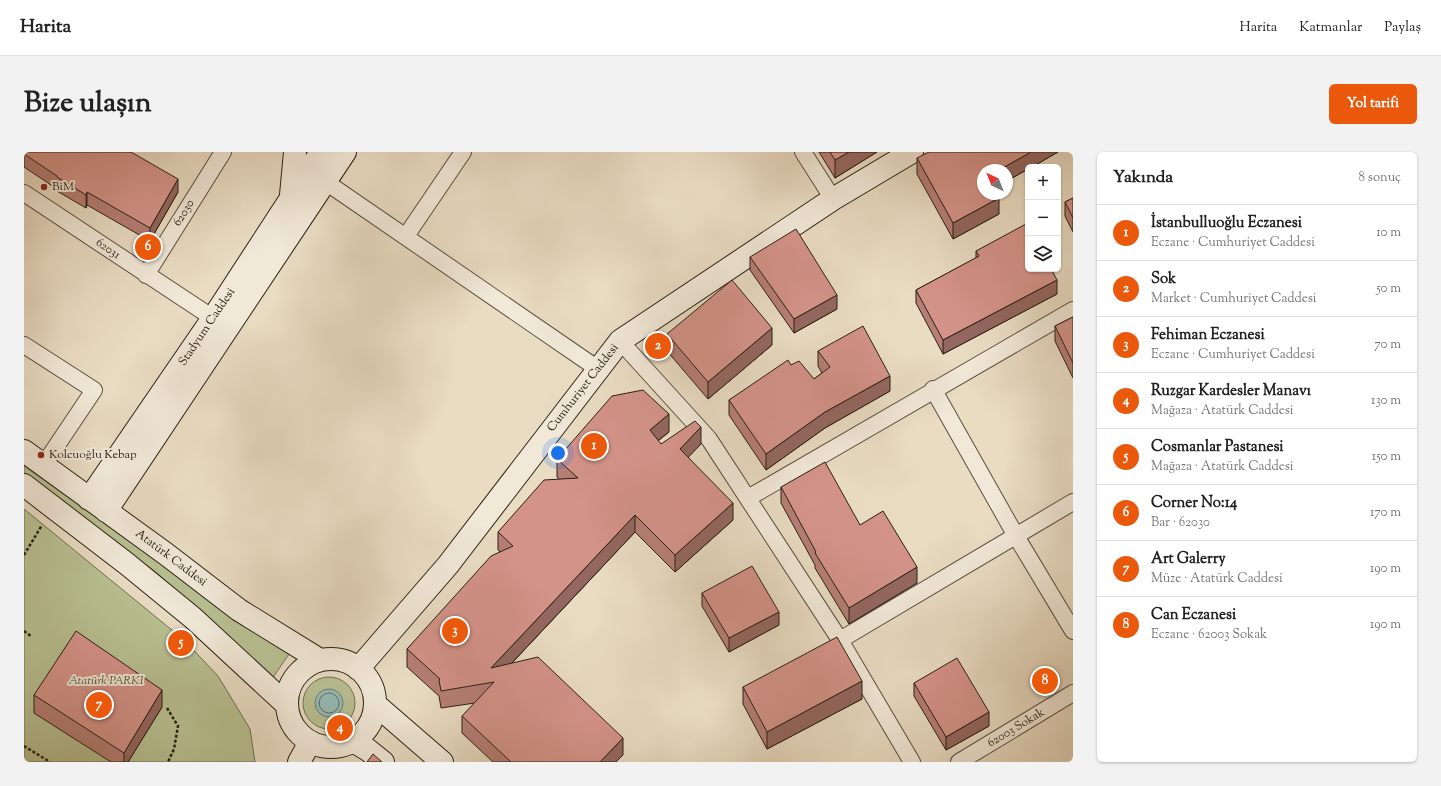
<!DOCTYPE html>
<html lang="tr">
<meta charset="utf-8">
<style>
:root{--surface:#fff;--page:#f2f2f2;--text:#222;--muted:#767676;--line:#e0e0e0;--accent:#ea580c}
body{margin:0;font-family:"Sorts Mill Goudy",serif;background:var(--page);color:var(--text)}
.controls{position:absolute;right:12px;top:12px;display:grid;overflow:hidden;border-radius:6px;box-shadow:0 1px 3px #0004}
.controls button{width:36px;height:36px;display:grid;place-items:center;padding:0;border:0;border-bottom:1px solid var(--line);background:var(--surface);color:var(--text);font:20px sans-serif}
.compass{position:absolute;left:953px;top:12px;width:36px;height:36px;border-radius:50%;background:var(--surface);box-shadow:0 1px 3px #0004;rotate:317deg}
.you{position:absolute;left:534px;top:301px;width:14px;height:14px;margin:-10px;border:3px solid #fff;border-radius:50%;background:#1a73e8;box-shadow:0 0 0 6px #1a73e833}
.badge{display:grid;place-items:center;width:26px;height:26px;border-radius:50%;background:var(--accent);color:#fff;font-size:13px;font-weight:700}
.pin{position:absolute;translate:-50% -50%;border:2px solid #fff;box-shadow:0 1px 4px #0006}
.list{margin:0;padding:0;list-style:none}
h2{display:flex;justify-content:space-between;align-items:center;height:52px;margin:0;padding:0 16px;font-size:17px}
h2 small{font-size:13px;font-weight:400;color:var(--muted)}
.list li{display:grid;grid-template-columns:26px 1fr auto;gap:12px;align-items:center;box-sizing:border-box;height:56px;padding:0 16px;border-top:1px solid var(--line)}
.list b{display:block;font-size:15px;white-space:nowrap}
.list p{margin:0;font-size:13px;white-space:nowrap;color:var(--muted)}
.list em{font-size:13px;font-style:normal;color:var(--muted)}
.icon{flex:none;width:22px;height:22px;fill:none;stroke:currentColor;stroke-width:2;stroke-linecap:round;stroke-linejoin:round}
.map{position:relative;flex:none;width:1049px;height:610px;overflow:hidden;border-radius:6px}
header{display:flex;align-items:center;gap:24px;box-sizing:border-box;height:56px;padding:0 20px;background:var(--surface);border-bottom:1px solid var(--line)}
header strong{font-size:19px}
nav{display:flex;gap:22px;margin-inline-start:auto;font-size:14px}
.intro{display:flex;align-items:center;justify-content:space-between;box-sizing:border-box;height:96px;padding:0 24px}
h1{margin:0;font-size:28px}
.button{padding:10px 18px;border-radius:6px;background:var(--accent);color:#fff;font-size:14px;font-weight:700}
main{display:flex;gap:24px;padding:0 24px}
aside{flex:1;background:var(--surface);border-radius:6px;box-shadow:0 1px 3px #0004}
.map>svg:first-child{display:block}
.green{fill:#b8c092;stroke:#707053}
.water{fill:#97bbb6;stroke:#6b7d75}
.lines{fill:none;stroke-linecap:round;stroke-linejoin:round}
.shore{stroke:#606e65;stroke-width:1}
.minor-casing{stroke:#594f40;stroke-width:18}
.secondary-casing{stroke:#292014;stroke-width:24}
.path{stroke:#292014;stroke-width:2.5;stroke-dasharray:3 2;stroke-linecap:butt}
.minor{stroke:#f1e8d8;stroke-width:16}
.secondary{stroke:#f1e8d8;stroke-width:22}
.wall{fill:#b67e76;stroke:#292014}
.shaded-wall{fill:#946760;stroke:#292014}
.building{fill:#d49389;stroke:#292014}
.poi-dot{fill:#8f2418;stroke:#f1e8d8;stroke-width:1.5}
.labels{text-anchor:middle;dominant-baseline:central;stroke-width:4;stroke-linejoin:round;paint-order:stroke}
.poi-label{font-size:12px;fill:#292014;stroke:#f1e8d8;text-anchor:start}
.street-label{font-size:12px;fill:#292014;stroke:#f1e8d8}
.park-label{font-size:12px;font-style:italic;fill:#54503a;stroke:#f1e8d8}
</style>
<header>
<strong>Harita</strong>
<nav><a>Harita</a><a>Katmanlar</a><a>Paylaş</a></nav>
</header>
<div class="intro"><h1>Bize ulaşın</h1><a class="button">Yol tarifi</a></div>
<main>
<div class="map">
<svg width="1049" height="610" viewBox="0 0 1049 610">
<rect width="100%" height="100%" fill="#e9dcc3"/>
<filter id="stains"><feTurbulence type="fractalNoise" baseFrequency=".005" numOctaves="4"/><feColorMatrix values="0 0 0 0 .2 0 0 0 0 .09 0 0 0 0 .02 0 0 0 .5 -.17"/></filter>
<radialGradient id="worn" r=".72"><stop offset=".6" stop-color="#630" stop-opacity="0"/><stop offset="1" stop-color="#630" stop-opacity=".3"/></radialGradient>
<!-- green -->
<path class="green" d="M0 314 265 502 248 527 133 421 0 322Z
M0 357 160 488 194 524 226 577 231 610H0Z
M279 551a26 26 0 1 1 52 0a26 26 0 1 1-52 0Z"/>
<!-- water -->
<path class="water" d="M291 551a14 14 0 1 1 28 0a14 14 0 1 1-28 0Z"/>
<g class="lines">
<!-- shore -->
<path class="shore" d="M295 551a10 10 0 1 1 20 0a10 10 0 1 1-20 0Z"/>
<!-- minor casing -->
<g class="minor-casing">
<path id="minor" d="M779 0 809 47
M293 24 574 217
M0 41 189 166
M382 84 439 0
M122 123 199 0
M596 189 685 287 816 488 888 610
M0 193 70 238 19 314
M909 237 992 384 1049 479
M724 346 1049 158
M816 488 1049 350
M935 610 1049 541"/>
</g>
<!-- secondary casing -->
<g class="secondary-casing">
<path id="secondary" d="M267 43 271 0
M0 299 142 402 215 458 296 508
M0 333 103 412 169 466 263 553
M65 347 189 166 297 0
M82 359 321 0
M263 551a44 44 0 1 1 88 0a44 44 0 1 1-88 0Z
M334 517 424 413 596 189 809 47 888 0
M351 552 418 610
M329 589 344 598 359 610
M275 610 286 590"/>
</g>
<!-- path -->
<path class="path" d="M0 403 18 373
M0 479 7 484
M143 556 154 574 150 597 144 610
M0 594 26 610"/>
<!-- minor -->
<use href="#minor" class="minor"/>
<!-- secondary -->
<use href="#secondary" class="secondary"/>
</g>
<!-- wall -->
<path class="wall" d="M0 0 154 40 126 89 63 53 62 56 33 39V37L0 15Z
M795 0H853L811 26Z
M1034 0 1008 15H1004V17L983 29 959 18 975 62 929 87 893 22V6Z
M1049 46V80L1041 64V50Z
M952 99 1033 142 919 202 892 151V138L952 106Z
M726 105 813 157 770 181 726 118Z
M1049 165V226L1031 189V174Z
M643 182 748 193 684 247 643 199Z
M794 199 866 239 801 276 742 318 705 263V248L767 213 790 227 798 221 794 214Z
M645 280 634 289 637 292H677L664 305 709 368 651 420 611 380 488 511 599 603 592 610H469L438 581V564L451 551 417 556 415 544 383 515V497L476 400 474 398V380L535 327 533 325V307Z
M757 335 836 373 893 431 825 472 791 416V413L757 351Z
M678 441 755 473 705 500 678 454Z
M890 531 965 574 922 598 890 544Z
M719 535 838 547 743 597 719 552Z
M10 543 138 555 104 610H87L10 561Z"/>
<!-- shaded-wall -->
<path class="shaded-wall" d="M825 0H853L811 26V8Z
M1007 0H1034L1008 15H1004V17L983 29V18H975Z
M154 27V40L126 89V76Z
M63 40V53L62 56V43Z
M975 46V62L929 87V71Z
M1033 128V142L919 202V188Z
M813 143V157L770 181V167Z
M748 176V193L684 247V230Z
M866 224V239L801 276 742 318V302L801 260Z
M645 262V280L626 295V278Z
M677 275V292L656 314V297Z
M709 351V368L651 420V403Z
M611 363V380L469 531 467 516Z
M893 415V431L825 472V456Z
M755 460V473L705 500V486Z
M838 529V547L743 597V580Z
M138 538V555L104 610H100V601Z
M965 560V574L922 598V585Z
M599 586V603L592 610H576Z"/>
<!-- building -->
<path class="building" d="M0 0H107L154 27 126 76 63 40 62 43 33 25V24L0 2Z
M806 0H825L811 8Z
M905 0H1007L975 18H959V42H973L975 46 929 71 893 6Z
M1049 46V66L1041 50Z
M1002 72 1004 75V117H1027L1033 128 919 188 892 138 955 104 952 99Z
M772 77 813 143 770 167 726 105Z
M708 128 748 176 684 230 643 182Z
M1049 165V211L1031 174Z
M839 174 866 224 801 260 742 302 705 248 764 208 767 213 775 209 790 227 806 215 794 199Z
M619 238 645 262 626 278 637 292 671 269 677 275 656 297 709 351 651 403 611 363 467 516 514 505 599 586 576 610H487L438 564 470 530 417 539 415 528 416 527 383 497 467 404 489 394 474 380 520 328 554 326 533 307 588 244Z
M801 310 836 373 859 359 893 415 825 456 791 401 792 400 757 335Z
M728 414 755 460 705 486 678 441Z
M52 479 138 538 100 601 10 543Z
M813 485 838 529 743 580 719 535Z
M933 506 965 560 922 585 890 531Z
M349 602 358 610H343Z"/>
<!-- markers -->
<g class="poi-dot">
<circle cx="20" cy="35" r="4"/>
<circle cx="17" cy="303" r="4"/>
</g>
<g class="labels">
<!-- poi labels -->
<g class="poi-label">
<text x="28" y="35">BiM</text>
<text x="25" y="303">Kolcuoğlu Kebap</text>
</g>
<!-- street labels -->
<g class="street-label">
<text transform="translate(160 61) rotate(-58)">62030</text>
<text transform="translate(84 97) rotate(34)">62031</text>
<text transform="translate(183 175) rotate(-56)">Stadyum Caddesi</text>
<text transform="translate(559 236) rotate(-52)">Cumhuriyet Caddesi</text>
<text transform="translate(147 406) rotate(37)">Atatürk Caddesi</text>
<text transform="translate(992 576) rotate(-31)">62003 Sokak</text>
</g>
<!-- park labels -->
<g class="park-label">
<text x="82" y="529">Atatürk PARKI</text>
</g>
</g>
<rect width="100%" height="100%" filter="url(#stains)"/>
<rect width="100%" height="100%" fill="url(#worn)"/>
</svg>
<div class="controls">
<button>+</button>
<button>−</button>
<button><svg class="icon" aria-label="layers" viewBox="0 0 24 24"><path d="M12 4l9 5-9 5-9-5zM3 14l9 5 9-5"/></svg></button>
</div>
<svg class="compass" viewBox="-18 -18 36 36"><path d="M0-13l5 13h-10z" fill="#e53935"/><path d="M0 13l5-13h-10z" fill="#767676"/></svg>
<div class="you"></div>
<div class="pin badge" style="left:570px;top:294px">1</div>
<div class="pin badge" style="left:634px;top:194px">2</div>
<div class="pin badge" style="left:431px;top:479px">3</div>
<div class="pin badge" style="left:316px;top:576px">4</div>
<div class="pin badge" style="left:157px;top:491px">5</div>
<div class="pin badge" style="left:124px;top:95px">6</div>
<div class="pin badge" style="left:75px;top:553px">7</div>
<div class="pin badge" style="left:1021px;top:529px">8</div>
</div>
<aside>
<h2>Yakında<small>8 sonuç</small></h2>
<ul class="list">
<li><span class="badge">1</span><div><b>İstanbulluoğlu Eczanesi</b><p>Eczane · Cumhuriyet Caddesi</p></div><em>10 m</em></li>
<li><span class="badge">2</span><div><b>Sok</b><p>Market · Cumhuriyet Caddesi</p></div><em>50 m</em></li>
<li><span class="badge">3</span><div><b>Fehiman Eczanesi</b><p>Eczane · Cumhuriyet Caddesi</p></div><em>70 m</em></li>
<li><span class="badge">4</span><div><b>Ruzgar Kardesler Manavı</b><p>Mağaza · Atatürk Caddesi</p></div><em>130 m</em></li>
<li><span class="badge">5</span><div><b>Cosmanlar Pastanesi</b><p>Mağaza · Atatürk Caddesi</p></div><em>150 m</em></li>
<li><span class="badge">6</span><div><b>Corner No:14</b><p>Bar · 62030</p></div><em>170 m</em></li>
<li><span class="badge">7</span><div><b>Art Galerry</b><p>Müze · Atatürk Caddesi</p></div><em>190 m</em></li>
<li><span class="badge">8</span><div><b>Can Eczanesi</b><p>Eczane · 62003 Sokak</p></div><em>190 m</em></li>
</ul>
</aside>
</main>
